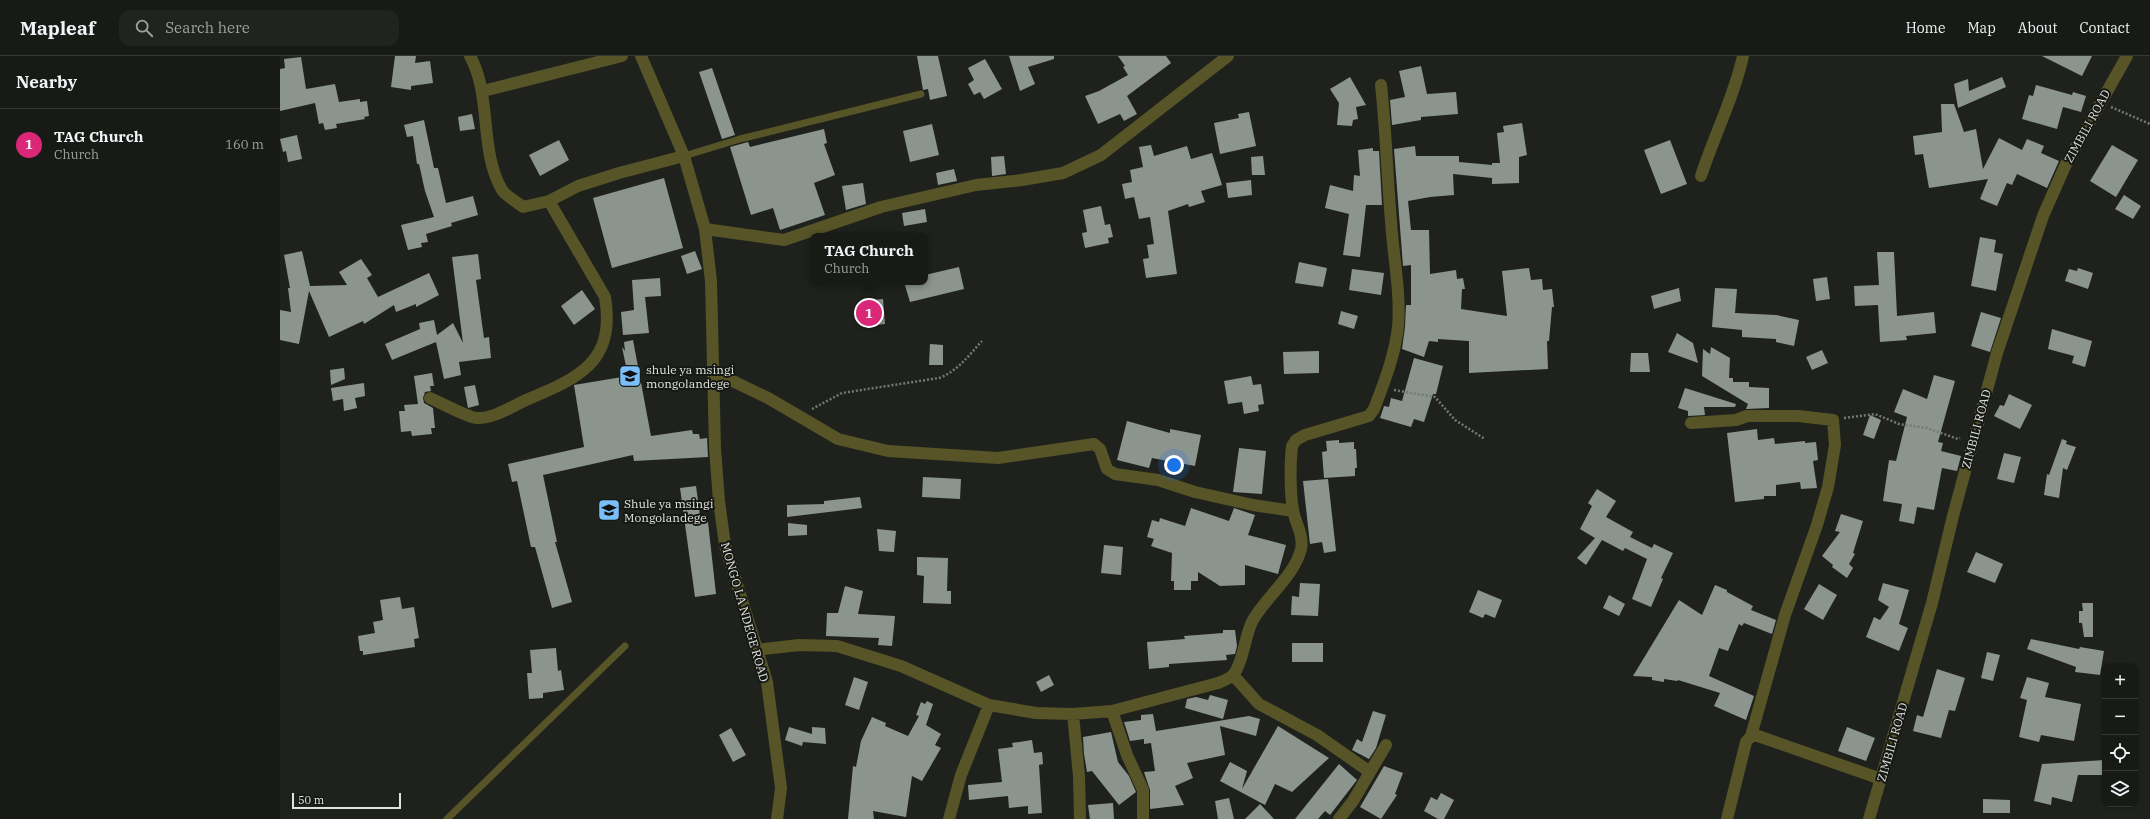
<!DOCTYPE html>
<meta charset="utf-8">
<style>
:root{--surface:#171a15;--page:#20231e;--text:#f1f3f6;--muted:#9ea1a0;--line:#363834;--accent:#db2777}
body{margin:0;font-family:"IBM Plex Serif",serif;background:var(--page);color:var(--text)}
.controls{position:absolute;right:12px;bottom:12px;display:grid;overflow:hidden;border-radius:8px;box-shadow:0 1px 3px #0004}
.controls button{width:36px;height:36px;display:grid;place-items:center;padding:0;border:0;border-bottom:1px solid var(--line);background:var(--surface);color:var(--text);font:20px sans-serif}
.scale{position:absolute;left:12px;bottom:10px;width:109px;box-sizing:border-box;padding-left:4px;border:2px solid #e1e3df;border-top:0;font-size:11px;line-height:14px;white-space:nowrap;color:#e1e3df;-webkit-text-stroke:3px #161913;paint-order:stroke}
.you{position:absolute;left:894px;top:409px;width:14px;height:14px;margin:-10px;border:3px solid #fff;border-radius:50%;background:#1a73e8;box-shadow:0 0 0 6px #1a73e833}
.badge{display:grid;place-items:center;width:26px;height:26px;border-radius:50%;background:var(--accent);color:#fff;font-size:13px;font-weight:700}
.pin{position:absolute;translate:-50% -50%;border:2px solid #fff;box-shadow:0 1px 4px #0006}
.popup{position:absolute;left:530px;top:177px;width:118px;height:52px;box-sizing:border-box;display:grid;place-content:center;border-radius:8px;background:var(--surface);filter:drop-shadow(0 1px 3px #0005);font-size:13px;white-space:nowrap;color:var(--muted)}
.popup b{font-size:15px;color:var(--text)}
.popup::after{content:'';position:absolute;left:50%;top:100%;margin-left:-8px;border:8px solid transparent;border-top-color:var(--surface)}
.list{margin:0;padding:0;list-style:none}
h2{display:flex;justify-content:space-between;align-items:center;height:52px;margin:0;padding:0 16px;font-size:17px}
h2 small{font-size:13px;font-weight:400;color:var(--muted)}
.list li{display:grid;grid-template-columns:26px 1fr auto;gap:12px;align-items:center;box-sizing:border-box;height:72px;padding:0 16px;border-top:1px solid var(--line)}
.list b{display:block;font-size:15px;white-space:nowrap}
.list p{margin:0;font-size:13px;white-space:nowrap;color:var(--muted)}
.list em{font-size:13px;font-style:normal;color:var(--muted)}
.icon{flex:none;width:22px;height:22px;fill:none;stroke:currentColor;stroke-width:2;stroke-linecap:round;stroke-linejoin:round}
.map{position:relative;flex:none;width:1870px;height:763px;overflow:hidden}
header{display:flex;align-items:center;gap:24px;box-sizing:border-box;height:56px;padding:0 20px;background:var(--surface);border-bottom:1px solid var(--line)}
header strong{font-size:19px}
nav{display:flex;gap:22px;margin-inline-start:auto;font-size:14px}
.search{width:280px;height:36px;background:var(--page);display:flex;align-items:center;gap:10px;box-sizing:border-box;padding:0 14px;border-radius:12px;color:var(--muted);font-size:15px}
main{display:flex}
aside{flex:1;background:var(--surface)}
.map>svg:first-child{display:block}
.building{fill:#8c948e}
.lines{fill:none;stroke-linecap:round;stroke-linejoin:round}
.path{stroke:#767873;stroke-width:2.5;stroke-dasharray:2 2;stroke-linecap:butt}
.service{stroke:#575427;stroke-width:7}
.minor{stroke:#575427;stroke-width:12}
.tertiary{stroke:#575427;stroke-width:12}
.labels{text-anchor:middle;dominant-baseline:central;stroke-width:4;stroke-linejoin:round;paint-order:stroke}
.street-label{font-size:12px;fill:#e1e3df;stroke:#161913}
.poi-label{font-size:12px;fill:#e1e3df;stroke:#161913;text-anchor:start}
</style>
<header>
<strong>Mapleaf</strong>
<div class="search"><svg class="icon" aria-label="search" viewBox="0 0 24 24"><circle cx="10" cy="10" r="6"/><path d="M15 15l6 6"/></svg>Search here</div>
<nav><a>Home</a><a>Map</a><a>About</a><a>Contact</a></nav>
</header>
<main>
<aside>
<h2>Nearby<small></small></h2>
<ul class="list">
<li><span class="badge">1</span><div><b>TAG Church</b><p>Church</p></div><em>160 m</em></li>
</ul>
</aside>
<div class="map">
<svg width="1870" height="763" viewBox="0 0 1870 763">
<rect width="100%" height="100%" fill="#1f221c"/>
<!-- building -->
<path class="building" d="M115 0H136L135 7 150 5 153 27 131 30V34L111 31Z
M637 0H658L667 40 650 44 648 33 643 34Z
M729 0H774V3L748 11 755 28 740 35Z
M838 0H886L891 7 847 40 857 58 844 65 840 58 818 68 805 40 819 35 848 19 843 11 845 10Z
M1762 0H1812L1802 20Z
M21 1 26 33 55 28 59 46 80 43V46L87 45 89 60 84 61 85 63 56 68 57 72 45 74 43 67 39 68 35 47 0 55V13L5 12 4 3Z
M705 3 722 33 704 43 700 36 694 39 688 28 694 24 688 12Z
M1141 10 1147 38 1176 36 1178 58 1141 61V64L1112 69 1110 44 1125 41 1119 15Z
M432 12 455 79 442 83 419 16Z
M1070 21 1086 49 1076 51 1078 63 1073 64 1072 70 1057 69 1059 47 1050 33Z
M1722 21 1726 31 1678 52 1674 28 1688 23 1689 35Z
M1756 29 1792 39 1793 36 1806 40 1801 56 1783 51 1777 73 1742 63 1749 39 1753 40Z
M1661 48H1674L1684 76 1696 73 1703 113 1719 82 1742 94 1747 83 1764 90 1761 97 1779 105 1767 132 1737 118 1732 129 1727 127 1717 150 1700 143 1708 123 1649 132 1643 98 1635 99 1633 80 1662 76Z
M969 56 976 90 940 98 934 67 959 62 958 58Z
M192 58 195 73 180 75 178 61Z
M144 64 154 112H158L166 147 193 140 198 159 171 167 172 170 146 178 148 186 141 187 142 191 128 194 121 169 154 161 145 135 139 108H137L133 80 127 81 124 69Z
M1242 67 1247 99 1239 101V127L1212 128V122L1173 118 1174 139 1150 141 1128 145 1131 174H1149L1150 218 1176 214 1177 223 1183 222 1185 233H1182L1181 253 1227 260 1222 215 1249 212 1251 224 1262 223 1263 234 1272 233 1274 251H1272L1269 285H1267L1268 313 1189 317V285L1158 283V286L1149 285 1144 301 1122 293 1125 271 1126 249H1131V209L1123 210 1114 93 1135 90 1136 100H1179V106L1212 109V107H1220L1217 77 1224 76 1223 70Z
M652 68 659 99 630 106 623 75Z
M544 73 547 87 544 88 555 119 534 127 545 159 500 174 493 152 471 159 450 91 468 86 470 91Z
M17 79 22 103 8 106 6 95 3 96 0 83Z
M279 84 289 104 260 120 249 99Z
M1390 84 1407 128 1381 138 1364 94Z
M871 89 874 100 907 90 911 103 932 97 942 129 921 135 925 146 909 151 908 148 888 155 897 218 866 222 863 203 869 202 867 189 874 188 870 161 859 163 854 141 845 143 842 128 852 126 850 114 863 111 859 91Z
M1832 89 1858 104 1836 141 1810 125Z
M1093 92V95H1099L1102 149H1086L1080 201 1063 199 1069 158 1045 152 1050 129 1073 135 1074 119 1080 120 1078 94Z
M724 100 726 118 712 120 711 101Z
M983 100 985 119H972L971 101Z
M674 113 677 125 658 129 656 117Z
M384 122 403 192 332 212 313 142Z
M971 124 972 139 948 142 946 127Z
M583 127 586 148 566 154 562 130Z
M1844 139 1861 150 1853 163 1835 153Z
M821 150 825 169 830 168 833 181 828 182 829 187 805 192 802 177 807 176 803 154Z
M645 153 647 166 624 170 622 157Z
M1700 181 1716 184 1714 196 1723 198 1716 235 1691 230Z
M22 195 30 230 67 229 59 216 81 203 92 219 87 222 98 241 149 217 159 239 136 251V248L116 256 114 249 84 268 83 265 49 281 29 235 19 288 0 284V254L11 256 8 232H10L4 199Z
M415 195 422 213 407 218 401 200Z
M1597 196H1614L1617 260 1654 256 1656 277 1626 280 1627 284 1600 286 1598 249 1575 250 1574 230 1599 229Z
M198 198 201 223 196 224 204 282 209 281 211 302 179 306 181 319 164 323 156 286 112 304 105 288 140 273 139 267 154 264 157 279 173 267 183 287 172 201Z
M1019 206 1047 212 1043 231 1015 227Z
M679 211 684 233 630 246 624 226H645V219Z
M1798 212 1813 217 1808 233 1785 225 1789 213 1797 215Z
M1072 213 1104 217 1101 239 1069 234Z
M1547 221 1550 243 1536 245 1533 223Z
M380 222 381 240 365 241 369 277 343 279 341 256 354 254 352 224Z
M1399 232 1401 245 1374 253 1371 240Z
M1435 232 1457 233 1455 257 1496 259 1519 264 1514 290 1496 286V283L1462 281V274L1432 271Z
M302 234 315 253 294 269 281 250Z
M603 243 605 268 587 270 584 245Z
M1061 255 1078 260 1074 273 1058 268Z
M1701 256 1721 262 1710 296 1691 290Z
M1772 273 1812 285 1805 311 1792 307 1794 300 1768 293Z
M1397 277 1413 287 1418 307 1388 296Z
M353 284 371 380 412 374 413 378H419L420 383 427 382 428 401 354 405 353 399 263 419 277 486H275L292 546 272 552 255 491H251L237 425 232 426 228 408 304 391 294 329 348 320 342 291 345 295 344 286Z
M650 288 663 289V309H649Z
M1431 291 1450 302 1449 322H1453V326H1469V331L1489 332V352L1466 353 1468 348 1422 320 1423 293 1430 298Z
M1542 294 1548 307 1532 314 1526 301Z
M1039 295V317L1004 318 1003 296Z
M1351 297H1368L1370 316H1350Z
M1134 302 1163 310 1156 338H1153L1144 366 1134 363 1131 371 1100 362 1104 350 1109 351 1111 342 1122 345Z
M64 312 65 323 51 329 50 314Z
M152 317 154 330H150L151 335 145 336 143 342 144 347 153 352 155 372H151L152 378 132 380 131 375 121 376 119 355H125L124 349 138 348 134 320Z
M1654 319 1675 325 1658 386 1663 387 1661 395 1681 400 1677 415 1662 412 1654 454 1637 451 1634 468 1619 465 1622 448 1603 445 1609 404 1616 405 1627 361 1614 356 1623 333 1647 343Z
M971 320 973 329 981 328 984 348 978 349 979 355 964 358 962 346 948 348 944 325Z
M84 327 85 340 75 342 77 352 64 355 63 343 53 345 51 332Z
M195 329 199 349 188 352 184 331Z
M1405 332 1456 348 1455 351H1424L1425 359 1408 360V355L1398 352Z
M1729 338 1752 349 1740 373 1714 360 1720 349 1724 350Z
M1590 359 1601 364 1594 383 1583 379Z
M847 365 890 377V373L921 379 915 410 872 402 869 412 837 404Z
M1477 373 1478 384 1494 382 1495 388 1525 385V387L1536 386 1538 404 1533 405 1537 432 1521 433 1520 426 1496 429V440H1484V443L1455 446 1447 377Z
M1782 383 1787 385 1786 388 1796 391 1787 414 1783 412 1779 442 1764 439 1767 418 1769 419Z
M1059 384V387L1074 386V393H1076L1077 412H1075V420L1044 422 1042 396 1047 395 1046 385Z
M959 392 986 395 982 438 953 436Z
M1724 397 1741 401 1734 427 1717 423Z
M643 421 681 423 680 443 642 441Z
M1048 423 1056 495 1044 497 1042 486 1030 488 1023 425Z
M416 430 421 467 428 466 436 538 415 541 400 432Z
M1317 433 1336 445 1326 461 1353 476 1350 481 1372 492 1374 488 1393 497 1381 522 1383 523 1371 551 1352 543 1367 503 1345 492 1343 495 1322 484 1306 509 1297 502 1315 482 1300 473 1312 450 1308 447Z
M580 441 582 452 507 461V449L544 448V445Z
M911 452 949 465 954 452 975 459 968 479 1006 489 998 518 965 509V529L940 530 918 516V525H911V534H894V525H891L892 497 871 490 874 483 867 481 872 464 879 466 880 462 905 470Z
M1561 458 1583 465 1573 497 1575 498 1569 508 1573 512 1567 522 1552 511 1553 509 1542 500 1560 476 1555 475Z
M508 467 527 469V479L508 480Z
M597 473 616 475 614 496 599 495Z
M824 489 843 491 841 519 821 517Z
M1696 496 1723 508 1715 527 1687 516Z
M637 501 668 502 667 535H671V548L643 547 644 520 637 519Z
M1020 527 1040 528 1038 560 1011 559 1012 540 1019 541Z
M1603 527 1629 534 1619 568 1628 572 1619 595 1586 581 1594 561 1600 564 1609 551 1598 544Z
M1539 528 1557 539 1543 564 1524 553Z
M1435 529 1447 534V536L1473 550 1471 554 1496 564 1492 578 1464 567 1462 570 1459 568 1448 595 1439 592 1429 620 1474 640 1466 664 1434 650 1440 637 1398 624 1397 625 1384 623V626L1372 624V621L1353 620 1399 544 1422 559Z
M565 530 583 535 578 558 615 560 612 590 598 589 599 582 546 580 547 557H558Z
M1198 534 1222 544 1215 562 1205 558 1203 562 1189 556Z
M1329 539 1345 548 1339 560 1323 552Z
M120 541 122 553 134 551 139 582 134 583 135 591 83 599V595H80L78 580 95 577 93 566 103 564 100 544Z
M1802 547H1813V581H1804L1802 567H1799V555H1803Z
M943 574H955L957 590 955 598 946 599 947 604 889 608V611L869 613 867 586 905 583 904 580 943 577Z
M1751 583 1799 593 1800 591 1824 595 1820 619 1795 616 1796 611 1747 593Z
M1012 587H1043V606H1012Z
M276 592 278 615 281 614 284 634 263 637V642L249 643 247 617H252L250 594Z
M1707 596 1720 599 1713 625 1701 622Z
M1657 613 1685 622 1675 655 1669 654 1661 682 1633 675 1637 659 1643 661Z
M769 619 774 629 761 636 756 626Z
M574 621 588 626 579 654 565 649Z
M1747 621 1769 627 1765 641 1801 648 1794 685 1761 679 1759 686 1739 681 1747 644 1740 642Z
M930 639 948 644 943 663 905 652 907 643 916 641 928 644Z
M647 645 653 648 646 669 661 678 655 689 661 692 642 725 632 720 626 761 593 755 594 763H568L573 710 576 711 581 685 592 661 606 667 605 670 628 680 639 660 636 659 641 646 645 648Z
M1093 655 1106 659 1096 692 1089 703 1072 694 1077 683 1082 686Z
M873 658 876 675 969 660 980 663 976 680 940 670 945 699 907 707 913 722 895 730 904 749 870 753V734L864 716 875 715 871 687 864 688V683L850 685 844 666 861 664V659Z
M998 670 1049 702 1012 736 995 728 985 749 940 725 950 706 967 715 962 733Z
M509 671 532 678V671L545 672 546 688 523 686 522 690 505 684Z
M1567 671 1595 682 1586 705 1558 695Z
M451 672 466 699 453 706 439 679Z
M831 676 838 706 849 720 856 736 839 749 812 715 807 716 804 698 803 681Z
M752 684 754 697 762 696 763 708 759 709 762 757 748 758V750L729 752 728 740 689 744 688 729 722 726 718 693 733 691 732 687Z
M1825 704V719H1798L1792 746 1772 741 1771 749 1754 745 1762 708Z
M1059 708 1077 724 1050 759 1045 755 1038 763H1015Z
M1104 710 1123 717 1115 738 1117 739 1101 763 1080 751Z
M1161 737 1174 744 1164 763H1158L1144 755 1151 741 1157 744Z
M949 742 954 763H938L935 745Z
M1703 743 1730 744V757H1703Z
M833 747 834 763H810L808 749Z
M980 748 994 763H965Z"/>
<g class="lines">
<!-- path -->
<path class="path" d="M1831 51 1870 68
M1114 334 1155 341 1175 364 1205 383
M532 353 562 337 659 322C678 315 688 300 702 285
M1564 362 1595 358 1619 368 1647 372 1678 383 1680 382"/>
<!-- service -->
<path class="service" d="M404 100 460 83 641 38
M167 763 345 590"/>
<!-- minor -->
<path class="minor" d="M190 0C212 39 199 95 222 134 226 140 237 146 243 151L269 145 298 130 339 117 404 100
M203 35 342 0
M1421 120C1434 80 1454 41 1463 0
M425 173 504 184 601 151 696 129 742 124 783 117 821 99 948 0
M434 316 488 342 558 383 608 395 718 402 814 388 820 393 827 413 835 418 878 424 915 436 973 449 1013 455
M150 342C159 346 191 363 198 362 215 362 231 351 246 344 299 322 336 306 325 241L269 145
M1411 367 1456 364 1467 360H1518L1553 364 1555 389 1548 431 1537 469 1505 559 1471 680
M476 594 519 589 557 590 621 610 709 649 756 657 793 658 832 655 938 627C943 625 951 622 954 618 965 602 964 580 973 564 986 541 1015 519 1021 493 1024 479 1015 467 1013 454 1010 437 1010 408 1012 390L1016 384 1025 379 1089 360 1094 353C1104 327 1115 299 1118 271 1121 236 1113 200 1111 165 1107 119 1106 74 1101 29
M953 619 979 648 1037 679 1090 716
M832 655 847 699 863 734V763
M793 658 799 720 800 763
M669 763 681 719 709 649
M1059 763 1073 745 1106 689
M1447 763 1466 686 1471 680H1478L1601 723
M1589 763 1652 547 1673 460 1717 297 1763 160 1785 110 1847 0"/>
<!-- tertiary -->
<path class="tertiary" d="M361 0 404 100 425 173 431 225 435 392 439 445 445 489 487 626 501 732 497 763"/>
</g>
<!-- icons -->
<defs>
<g id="school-square" transform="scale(1.15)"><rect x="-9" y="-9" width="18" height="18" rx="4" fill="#7abff8" stroke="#161913"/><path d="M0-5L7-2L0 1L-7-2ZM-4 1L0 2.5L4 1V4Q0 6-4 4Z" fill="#111"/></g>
</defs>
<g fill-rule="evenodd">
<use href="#school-square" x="350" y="320"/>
<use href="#school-square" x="329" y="454"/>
</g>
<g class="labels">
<!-- street labels -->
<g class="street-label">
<text transform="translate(1807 70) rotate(-61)">ZIMBILI ROAD</text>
<text transform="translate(1696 373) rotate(-75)">ZIMBILI ROAD</text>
<text transform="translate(465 556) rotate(74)">MONGO LA NDEGE ROAD</text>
<text transform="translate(1612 686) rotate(-74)">ZIMBILI ROAD</text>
</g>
<!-- poi labels -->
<g class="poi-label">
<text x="366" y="313">shule ya msingi<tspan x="366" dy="14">mongolandege</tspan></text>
<text x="344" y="447">Shule ya msingi<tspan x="344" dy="14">Mongolandege</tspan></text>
</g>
</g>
</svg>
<div class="controls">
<button>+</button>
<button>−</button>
<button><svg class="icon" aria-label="locate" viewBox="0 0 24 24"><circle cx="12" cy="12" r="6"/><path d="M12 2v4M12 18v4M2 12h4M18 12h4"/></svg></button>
<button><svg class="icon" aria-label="layers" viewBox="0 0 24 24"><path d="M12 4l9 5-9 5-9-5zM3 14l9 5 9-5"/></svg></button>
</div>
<div class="scale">50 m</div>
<div class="you"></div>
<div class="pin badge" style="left:589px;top:257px">1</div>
<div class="popup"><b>TAG Church</b>Church</div>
</div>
</main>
